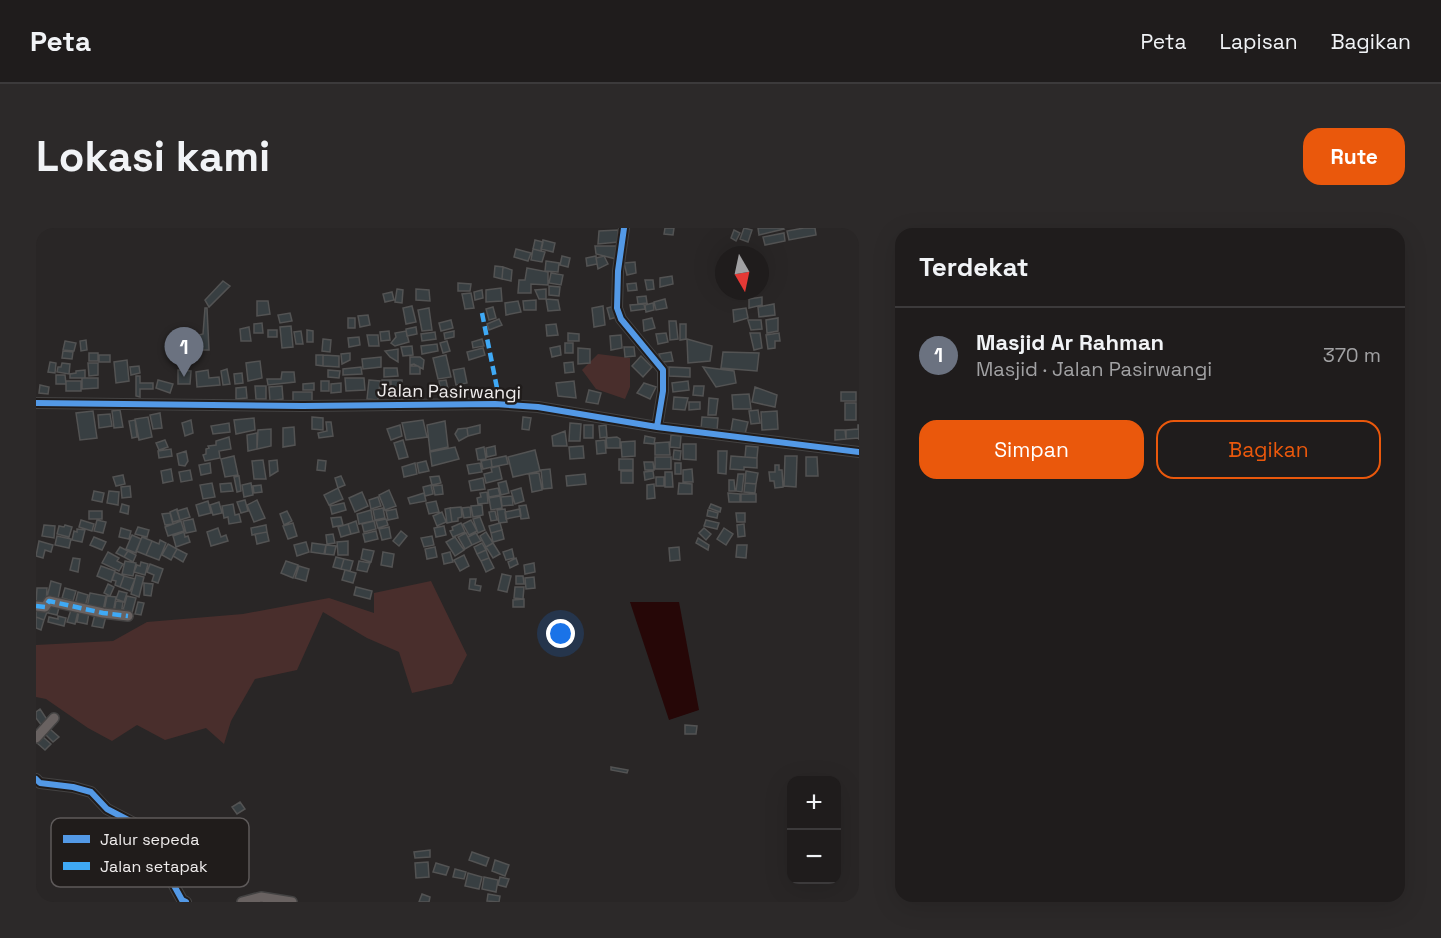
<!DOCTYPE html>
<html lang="id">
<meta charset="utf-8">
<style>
:root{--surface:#1f1c1c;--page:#2c2929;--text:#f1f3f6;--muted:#a1a1a3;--line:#3c3a3b;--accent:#ea580c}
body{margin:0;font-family:"Space Grotesk",sans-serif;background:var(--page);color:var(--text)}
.controls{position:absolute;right:18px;bottom:18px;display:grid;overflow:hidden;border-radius:12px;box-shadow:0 6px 24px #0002}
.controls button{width:54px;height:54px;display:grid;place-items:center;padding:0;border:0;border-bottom:2px solid var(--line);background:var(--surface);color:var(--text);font:30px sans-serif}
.compass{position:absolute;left:679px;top:18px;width:54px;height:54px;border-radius:50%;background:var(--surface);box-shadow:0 6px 24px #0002;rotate:171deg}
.you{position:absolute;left:525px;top:406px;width:21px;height:21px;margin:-15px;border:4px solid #fff;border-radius:50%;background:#1a73e8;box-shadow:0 0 0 9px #1a73e833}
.badge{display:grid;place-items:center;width:39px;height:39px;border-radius:50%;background:var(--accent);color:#fff;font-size:20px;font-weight:700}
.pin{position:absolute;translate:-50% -50px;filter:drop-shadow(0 2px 3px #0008)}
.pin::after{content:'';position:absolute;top:32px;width:21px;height:18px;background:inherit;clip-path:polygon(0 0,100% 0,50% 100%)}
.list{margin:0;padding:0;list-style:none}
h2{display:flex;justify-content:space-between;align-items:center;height:78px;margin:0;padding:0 24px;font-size:26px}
h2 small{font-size:20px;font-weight:400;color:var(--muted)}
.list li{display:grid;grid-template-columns:39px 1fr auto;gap:18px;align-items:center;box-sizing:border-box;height:96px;padding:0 24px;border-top:2px solid var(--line)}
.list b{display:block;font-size:22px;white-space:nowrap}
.list p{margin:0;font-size:20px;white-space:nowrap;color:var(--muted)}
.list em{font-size:20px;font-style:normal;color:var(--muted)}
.actions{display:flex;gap:12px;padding:18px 24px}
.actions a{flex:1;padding:14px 0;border:2px solid var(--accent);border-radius:18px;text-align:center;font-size:21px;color:var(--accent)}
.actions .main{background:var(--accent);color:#fff}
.map{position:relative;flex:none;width:823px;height:674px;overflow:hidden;border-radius:18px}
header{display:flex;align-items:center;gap:36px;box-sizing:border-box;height:84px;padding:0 30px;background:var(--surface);border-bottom:2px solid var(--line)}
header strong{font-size:28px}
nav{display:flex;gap:33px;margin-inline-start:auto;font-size:21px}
.intro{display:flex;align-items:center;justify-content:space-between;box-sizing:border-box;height:144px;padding:0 36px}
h1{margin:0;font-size:42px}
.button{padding:15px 27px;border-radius:18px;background:var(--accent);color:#fff;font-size:21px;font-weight:700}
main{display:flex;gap:36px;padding:0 36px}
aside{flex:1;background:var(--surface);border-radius:18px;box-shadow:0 6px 24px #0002}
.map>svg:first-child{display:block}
.green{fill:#492e2c}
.water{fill:#260707}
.building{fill:#383f42;stroke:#535353;stroke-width:1.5}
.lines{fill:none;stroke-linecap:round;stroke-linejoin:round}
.minor-casing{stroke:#444343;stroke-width:12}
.minor{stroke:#696261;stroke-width:9}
.quiet{stroke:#3fa9f5;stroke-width:4.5;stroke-dasharray:9 4.5;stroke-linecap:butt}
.cycleway-casing{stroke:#201c1b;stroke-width:10}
.cycleway{stroke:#5399e6;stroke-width:6}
.labels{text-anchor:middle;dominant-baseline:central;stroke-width:5;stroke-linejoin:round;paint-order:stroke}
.street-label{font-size:18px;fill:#efecec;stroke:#201c1b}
.key{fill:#201c1b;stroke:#5e5a5a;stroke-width:1.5}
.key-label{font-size:16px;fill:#efecec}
</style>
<header>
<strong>Peta</strong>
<nav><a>Peta</a><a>Lapisan</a><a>Bagikan</a></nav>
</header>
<div class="intro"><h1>Lokasi kami</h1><a class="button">Rute</a></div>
<main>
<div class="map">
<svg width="823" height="674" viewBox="0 0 823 674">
<rect width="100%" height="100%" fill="#292626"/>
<!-- green -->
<path class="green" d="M562 126 594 130V159L589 171 560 161 546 142Z
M395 353 431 427 416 456 376 465 363 424 331 410 287 384 261 442 219 451 195 493 188 516 170 500 129 512 101 497 76 513 52 500 10 471 0 469V417L77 413 111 394 207 386 293 370 338 385V365Z"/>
<!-- water -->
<path class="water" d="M594 374H643L663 482 633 492Z"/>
<!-- building -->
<path class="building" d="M629 0H638L637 7 628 6Z
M708 0 716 2 712 14 704 11Z
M722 0H747L748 1 723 7Z
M768 0H779L780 7 753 12 751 3Z
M582 2V14L562 16 563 3Z
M698 2 704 5 700 13 695 10Z
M748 5 749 13 729 17 727 9Z
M499 12 507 14 505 23 497 21Z
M507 12 519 15 517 24 505 21Z
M559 18H582L580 31 560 26Z
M480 21 495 25 492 33 478 29Z
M497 21 509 24 506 34 495 32Z
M526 28 534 30 532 39 524 37Z
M560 28 561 36 551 38 550 30Z
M568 28 572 36 562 41 560 30Z
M510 33 523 35 522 44 509 43Z
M599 34 600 45 591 47 588 35Z
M459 38 467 39 466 51 458 49Z
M467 39 476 42 475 53 466 51Z
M491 40 512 44V57L495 56V65H482L483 52H489Z
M515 45 527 47 525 57 513 55Z
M636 48 637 56 624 59V50Z
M609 52H617L618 61 611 62Z
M187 53 194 58 173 79 169 72Z
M422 55 435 56 434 63H422Z
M600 55 601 62 592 63 591 56Z
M513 58 524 59 523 68 513 67Z
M465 60 466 73 450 74V62Z
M361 61 367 62 366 75 359 74Z
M380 61 393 62 394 73 380 72Z
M510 61V71H503L499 62Z
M446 62 447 70 439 72 438 64Z
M356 64 358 72 349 74 347 66Z
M435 65 438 80 429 81 426 66Z
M610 68 611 75 602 76 601 69Z
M726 69V77L713 80V71Z
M510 71 522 72 524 82 512 83Z
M629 71 631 80 620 82 618 74Z
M500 72V82H488L487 73Z
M221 73H232L234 86 221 88Z
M482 73 485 84 470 87 469 75Z
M617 75 618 82 610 84 609 77Z
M608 76 609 81 595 83 594 77Z
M738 76 739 87 723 89 722 79Z
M376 78 380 94 370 96 367 80Z
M567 78 569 97 558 99 556 80Z
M579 78 581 89 574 91 571 80Z
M457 79 460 90 453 92 450 81Z
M169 80H171L173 122H162L163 116H156L155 109 167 106Z
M393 80 396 102 386 103 382 82Z
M710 80 712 90 698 94 697 82Z
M254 85 256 93 244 95 242 87Z
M332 87 334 97 324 99 322 88Z
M312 90H319V100H312Z
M616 90 619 100 608 103 607 92Z
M742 90V103L731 105 730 92Z
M463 91 466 97 453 102 451 96Z
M415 92 417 100 405 103 403 95Z
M712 92H725L726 101 715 102Z
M633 93H640L642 111 634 112Z
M226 95 227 105H218V96Z
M520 96 522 107 511 108 510 97Z
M644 96H650V111L644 112Z
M255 98 257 119 246 120 244 99Z
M213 99 215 113H205L204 101Z
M380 99 381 106 371 108 370 101Z
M232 102H241V109H232Z
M271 102 277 103V114H271Z
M265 103 267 116H260L258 104Z
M353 103 354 112 345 113 344 104Z
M370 103 373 114 359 118 355 115 360 109 359 105Z
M418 103V109L409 111 408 105Z
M399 104 400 111 386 113 385 106Z
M532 105 543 106V113H532Z
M630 105 632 114 622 116 620 106Z
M714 105H724L726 120 718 122Z
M743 105 744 113H739V120L732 121 730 107Z
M331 107H342L343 118H333Z
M585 107 586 120 575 122 574 108Z
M323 109 324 117 313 119 312 110Z
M287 111 295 112 294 124 286 123Z
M446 111 448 118 437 120 436 114Z
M651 111 676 118 674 133 652 135Z
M50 112 51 122 45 123 44 113Z
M29 113 40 115 38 123 27 122Z
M411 113 414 123 407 125 404 115Z
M529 115H537V125H529Z
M401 116 402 123 386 126 385 118Z
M376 118 377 127 367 128 365 119Z
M524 118 525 127 516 129 514 120Z
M588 119H598L599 128 589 129Z
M447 120 449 127 433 132 431 124Z
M542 120 554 121V135L542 136Z
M362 121V134L354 129 349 123Z
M27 123 37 124 36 131 26 130Z
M635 124 637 133 626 134 623 126Z
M687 124 723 125 721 143 685 140Z
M53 125H62V133H53Z
M314 125V132L306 136 305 126Z
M63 127H74V134H63Z
M280 127H287V138L280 137Z
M287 127 303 128V139L287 138Z
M410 127 415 149 402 151 397 130Z
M605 128 616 139 607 149 596 138Z
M345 129V139L327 141 326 131Z
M374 129H384L388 132 387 141 378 136 374 137Z
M91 132 93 153 80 155 78 134Z
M224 133 226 150 212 153 210 135Z
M14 134 20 135 19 145 12 144Z
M537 134 538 144 529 145 528 135Z
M26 135 34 136 33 146 21 144 22 139H25Z
M52 135H62V147L53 148Z
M103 138 104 145 95 147 94 139Z
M374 138H382L384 140V146H374Z
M325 139 326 146 307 147V141Z
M633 139 654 140V149L633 148Z
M667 139 698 143 700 155 680 159Z
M348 140H361L362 148 348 149Z
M428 140 431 155 420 157 417 142Z
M191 141 194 156 187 157 185 143Z
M49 142V150H34V146L40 145V143Z
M142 142 155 143 154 156H142Z
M172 142 173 150 183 149 184 157 161 159 160 144Z
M292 142 304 143 303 150 292 149Z
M246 144H258L259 154 232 157 231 151H245Z
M206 145 207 155 199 156 198 146Z
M20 147H29L30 156H20Z
M100 148H104V155H117V161H104V169L100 168Z
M46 150H62V160L46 161Z
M309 150H328L329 162 310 163Z
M122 152 137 156 134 165 120 160Z
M333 152 344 153 342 172 331 171Z
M346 152H354L353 164 345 163Z
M355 152H366V170L355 171Z
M410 152 412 161H417L418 158 419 164 405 166 403 153Z
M30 153H45V163H30Z
M285 153H293V163H285Z
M538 153 540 170 522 168 520 155Z
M652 153 653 162 637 164 636 155Z
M278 155V162H267V156Z
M305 155V164L295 165V156Z
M608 155 620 159 614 171 601 165Z
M4 157 13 159 12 166 3 165Z
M219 158H230V171H220Z
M246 158 247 171 234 173 233 159Z
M658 158H668L667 168 657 167Z
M210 159 211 170 200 171V160Z
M719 159 741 167 739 179 716 174Z
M553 162 565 165 562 176 550 174Z
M257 164H276V173H257Z
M805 164H820V173H805Z
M713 166 715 181H697L696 167Z
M638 169 652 170 649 182 637 181Z
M673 170 682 171 680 187H672Z
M653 174H664V181L653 182Z
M809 175H820V192H809Z
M84 182 87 199 78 200 76 183Z
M722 182 724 195 715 196 713 183Z
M57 183 61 210 44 212 40 185Z
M741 183 742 201 726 202 725 184Z
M124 185 126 200 117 201 114 187Z
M74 186 76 198 63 200 62 187Z
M112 189 116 209 103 212 99 191Z
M276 189 287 190V202L276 201Z
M487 189 495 190 493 202 486 201Z
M666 189 682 190 681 203 665 201Z
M218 190 219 202 200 206 198 192Z
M697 191 712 194 709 206 695 203Z
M99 192 101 209 96 210 93 193Z
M155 192 157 205 149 208 146 195Z
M387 192 391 209 370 212 366 195Z
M409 193 412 219 394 223 391 197Z
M290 194H295L297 208 283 210 282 205 291 203Z
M193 195 194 204 177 206 175 198Z
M534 195 545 196 544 213H533Z
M364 197 366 208 355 212 351 201Z
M444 197V205L432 208 431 200Z
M548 197H557V210H548Z
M570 197 571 209 564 210 563 198Z
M822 197H823V212V210L810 211V202L822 201Z
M258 199 259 217 247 219V200Z
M431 200 432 208 423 213 419 206 422 201Z
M235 201V218L221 221 222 202Z
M799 202H809L810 211 799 212Z
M529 203 531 218H517L516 208Z
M221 205V221L212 223 211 207Z
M635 207 645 208 644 220 634 219Z
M609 208 619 210 618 216 608 215Z
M193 209 195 221 183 223 184 230 169 233 167 227 170 226V221L173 220 172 218 180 217V213Z
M581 209 584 211V220H571L570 210Z
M129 212 132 219 123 222 120 215Z
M367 212 372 229 363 231 358 215Z
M569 212 570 225 561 226 560 213Z
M599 213V228L586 229 585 214Z
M633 214 634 227H619V215Z
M647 216H660V232L647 231Z
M459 218 460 227 451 229 450 220Z
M547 218 548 230 534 231 533 219Z
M710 218 722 219 721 230 709 229Z
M419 219 423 231 396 238 394 224Z
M448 219 450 231 442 232 440 221Z
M135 221 136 228 123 230 122 223Z
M499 222 504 243 477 249 472 229Z
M638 222 645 223 644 232 637 231Z
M150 223 152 233 149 238 143 237 141 226Z
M682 223H691L690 246 682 245Z
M198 228 202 247 189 249 185 231Z
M470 228 472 236 456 239 455 231Z
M695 228 721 230V240L708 239V242L694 241Z
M749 228H761L760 259 748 258Z
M619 229H635V241H619Z
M770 229H781L782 248H770Z
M455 231 456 239 447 241 445 233Z
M583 231H597V242H583Z
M227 232 230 251H218L216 233Z
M241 232 242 243 234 248 233 233Z
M282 232 290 233 289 243 281 242Z
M390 233 393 243 383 245 381 235Z
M608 234H617L618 242H609Z
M174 235 175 245 165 247 163 237Z
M379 235 381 246 368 249 366 239Z
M444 235 446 244 433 246 431 237Z
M639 235H645V246H639Z
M739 237H743V242H746L747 259 739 260 738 253H734L733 244H739Z
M463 238 466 251 450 255 448 246 456 244 455 240Z
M135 241 137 253 127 255 125 243Z
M514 241 516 260 507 261 505 242Z
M656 241 657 254H647V242Z
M154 242 156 252 145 254 143 244Z
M585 243H597V255H585Z
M617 243 618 250 609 252 608 244Z
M710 243 722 245 720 256 709 255Z
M629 244H636L637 259H629Z
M503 245 506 262 496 264 493 246Z
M549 246 550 256 531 258 530 248Z
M702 246H708L706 264 700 263Z
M87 247 89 256 80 258 77 249Z
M203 248 205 263 201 264 198 249Z
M305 248 309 257 302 260 299 250Z
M403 248 405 255 396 257 394 249Z
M620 249H628V258H620Z
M447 250 449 261 435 263 433 253Z
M693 252H698L699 263H693Z
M470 253 473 265 465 267 462 255Z
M176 255 179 269 167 271 164 257Z
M195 255 197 263 185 264 184 256Z
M215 255 217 267 208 269 206 257Z
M643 255 656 256V266H642Z
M709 255 720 256 719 265 708 264Z
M618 256 619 270 611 271V257Z
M225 257 226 264 218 265 217 258Z
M395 257 397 266 389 268 387 259Z
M406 257 407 266 399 267 397 258Z
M94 258 95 269 86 270 85 259Z
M302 260 307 271 293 277 288 267Z
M462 260 464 267 453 269 452 262Z
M485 260 488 273 479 276 475 263Z
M353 262 360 278 349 282 343 267Z
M58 263 68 265 66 274 56 272Z
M73 263 83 264 82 277 71 275Z
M326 264 332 278 319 284 313 270Z
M451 264 452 275 442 276 441 270 445 269 444 265Z
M388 265 390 273 374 276 372 270Z
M692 265 704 266V274H693Z
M705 266H720V274H705Z
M464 268 466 280 455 282 453 270Z
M476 268 477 277 466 278 465 269Z
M342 269 345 278 335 281 333 272Z
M209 272 212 283 205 285 201 274Z
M221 272 229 290 218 294 211 277Z
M172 273 175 285 163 288 160 277Z
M400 273 403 284 393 286 390 275Z
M183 274 186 285 177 287 174 277Z
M308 275 310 282 296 286 294 278Z
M86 276 93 278 92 286 84 284Z
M197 276 199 287 203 286 205 294 193 296 192 289 188 290 186 278Z
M675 276 685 280 684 284 673 280Z
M446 277 447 287 437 289 435 278Z
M490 277 493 290 485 291 483 278Z
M425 279 426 289 422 290V293L416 294 414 280Z
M434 279 435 289 428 290 426 280Z
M151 280 154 289 144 292 141 283Z
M347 280 349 290 339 292 337 282Z
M414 280 416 294 411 295 409 281Z
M141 281 144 292 137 294 134 284Z
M360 281 362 290 352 292 350 283Z
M469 281 471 294 463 295 461 282Z
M484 281 485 288 470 291 469 284Z
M335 282 337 293 323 296 321 286Z
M672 282 682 285 681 290 671 288Z
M53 283H66V291H53Z
M251 283 256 293 248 297 244 286Z
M459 283 461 292 455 293 453 284Z
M406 284 410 294 401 298 397 288Z
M134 285 137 296 129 297 126 286Z
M700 285H709V294H701Z
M305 289 307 297 297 299 295 290Z
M444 289 449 302 442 305 437 291Z
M157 291 160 303 150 305 147 293Z
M350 291 352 297 342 300 340 293Z
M45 292 58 296 56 303 43 299Z
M61 292 70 294 67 305 58 303Z
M435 292 441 303 433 307 427 296Z
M670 292 683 295 681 301 668 298Z
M145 293 148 303 132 308 129 299Z
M320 293 323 304 315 306 312 296Z
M338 293 340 301 328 304 326 296Z
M257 295 261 308 252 311 247 298Z
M425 295 429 304 417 309 414 303 417 302 416 299Z
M464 295 466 302 455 305 453 298Z
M312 296 315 306 305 309 302 299Z
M708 296 709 308 702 309 701 297Z
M8 297 19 298 18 310 6 308Z
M29 297 36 299 33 309 21 306 23 298 28 299Z
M230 297 231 304 216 307 215 300Z
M408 298 410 307 400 309 398 300Z
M102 299 113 302 111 309 99 306Z
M353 299 355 310 346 312 343 301Z
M85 300 95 303 93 311 83 309Z
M182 300 185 309 190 307 192 313 175 318 171 304Z
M668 300 675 306 670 312 663 305Z
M688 300 697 306 690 317 681 311Z
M41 301 49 302 46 314 36 312 38 303 41 304Z
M466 302 468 311 457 314 455 305Z
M340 303 342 311 329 314 327 306Z
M365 303 371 308 363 318 357 313Z
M148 304 149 309 152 308 154 314 140 319 137 308Z
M231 304 233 313 221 316 219 306Z
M450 304 457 315 450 319 444 308Z
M430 305 436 317 429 321 422 309Z
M440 305 445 313 436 317 432 309Z
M297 306 299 315 291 316 290 307Z
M96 307 105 311 100 325 90 321Z
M21 308 35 311 33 320 19 317Z
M396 308 398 317 388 319 385 310Z
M58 309 70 314 66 322 54 317Z
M106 309 116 313 110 327 100 323Z
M419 309 428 322 419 328 410 314Z
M662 310 673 317 672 322 660 315Z
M124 312 130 315 123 332 110 327 116 313 123 316Z
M3 313 17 317 15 324 9 322 7 330 0 328Z
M312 313V327H302L301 314Z
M270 314 273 324 261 328 258 317Z
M276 315 290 317 288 326 275 324Z
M446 315 450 322 441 326 438 319Z
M457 315 464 326 457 330 450 319Z
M132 316 141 321 135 332 126 327Z
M290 317 300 318 298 327 289 326Z
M701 317H711L710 330 700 329Z
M84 319 92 323 88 329 80 325Z
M399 319 401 329 391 331 389 321Z
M643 319 644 332 634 333 633 320Z
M141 321 151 326 147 334 137 328Z
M327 321 338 323 335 334 325 331Z
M476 321 478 330 470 332 467 324Z
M450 322 453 330 445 333 441 326Z
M92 323 100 327 97 334 88 329Z
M72 324 83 330 81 333 87 336 83 343 66 335Z
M347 324 358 326 356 339 345 337Z
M414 324 417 334 408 336 406 326Z
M428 327 433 338 424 343 418 332Z
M300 329 308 331 305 341 297 339Z
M37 330 44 331 42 344 34 342Z
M453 330 458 340 450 344 445 333Z
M480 330 482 336 474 340 472 334Z
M308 331 317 333 314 343 305 341Z
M89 333 100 335 97 348 86 346Z
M250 333 262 337 257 350 245 345Z
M323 333 334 335 331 344 321 342Z
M105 334 112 336 109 347 98 344 101 337 104 338Z
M498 335 499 344 489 346 488 337Z
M114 336 127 341 122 355 116 353 118 347 111 344Z
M65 338 79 343 75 354 61 348Z
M263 338 273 341 270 353 259 350Z
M309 342 320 345 317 355 306 352Z
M79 344 88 348 84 359 79 357 80 353 76 352Z
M466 346 475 348 471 364 462 362Z
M100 347 108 349 103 369 95 366Z
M88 348 99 351 94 363 84 359Z
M480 348H487L488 356H480Z
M498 349 499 360 490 361 489 350Z
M434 351H440L439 357 445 358 444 363 433 361Z
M15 353 25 356 22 371 11 369Z
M108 355 117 356 115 368 108 367Z
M72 356 78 359 74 368 68 365Z
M320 359 336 363 334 371 318 367Z
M479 359H488L487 371 478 370Z
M1 360H11L10 377H0Z
M29 360 40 363 37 373 26 370Z
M83 363 91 365 88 374 80 371Z
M42 364 52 367 49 379 39 376Z
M54 365 70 368 67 383 51 379Z
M71 368 80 369 77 385 68 383Z
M91 368 100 370 96 385 87 382Z
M488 371V379H477V372Z
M80 373 87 374 85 386 78 385Z
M16 374 24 376 21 387 12 385Z
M102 374 108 375 105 387 99 386Z
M0 380 11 384 8 392 0 389Z
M35 382 42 384 39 396 31 394Z
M43 383 53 385 51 396 41 394Z
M59 386 70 388 67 400 56 398Z
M22 388 30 390 28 398 12 394 13 389 22 391Z
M0 389 8 392 5 402 0 400Z
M4 481 12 493 6 498 0 490V484Z
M649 497 661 498 660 506H649Z
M14 501 23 509 17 514 9 506Z
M6 508 15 516 9 522 0 514Z
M575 539 592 542 591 545 575 542Z
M204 574 209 581 201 586 196 579Z
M394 622V629L379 630 378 624Z
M436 624 453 630 450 638 433 632Z
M459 632 473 637 469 648 456 643Z
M392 634 393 649 380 650 379 635Z
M400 635 413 639 410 647 397 644Z
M419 641 430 644 428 651 417 649Z
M432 645 446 649 443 661 429 658Z
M448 649 462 652 460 664 446 661Z
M464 649 473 651 470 659 462 657Z
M386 666 394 669 393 674H383Z
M452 666 464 668 463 674 451 673Z"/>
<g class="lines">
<!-- minor casing -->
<g class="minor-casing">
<path id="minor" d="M588 0 582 43 581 80 585 91 627 142V163L621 199
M0 175 267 178 459 176 502 179 621 199 823 224
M0 378 9 379 13 373 67 385 92 388
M0 510 18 490
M0 551 4 555 37 559 55 564 71 581 98 595 109 605 146 672 150 674
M206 674 225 669 256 674"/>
</g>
<!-- minor -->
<use href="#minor" class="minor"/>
<!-- quiet -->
<path class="quiet" d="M446 85 461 160 459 176
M0 378 9 379 13 373 67 385 92 388"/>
<!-- cycleway casing -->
<g class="cycleway-casing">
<path id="cycleway" d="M588 0 582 43 581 80 585 91 627 142V163L621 199
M0 175 267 178 459 176 502 179 621 199 823 224
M0 551 4 555 37 559 55 564 71 581 98 595 109 605 146 672 150 674"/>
</g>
<!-- cycleway -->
<use href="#cycleway" class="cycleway"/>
</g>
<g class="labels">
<!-- street labels -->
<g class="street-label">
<text transform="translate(413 163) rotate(1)">Jalan Pasirwangi</text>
</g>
</g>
<!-- legend -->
<rect x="15" y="590" width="198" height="69" rx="9" class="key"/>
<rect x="27" y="607" width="27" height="8" fill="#5399e6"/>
<rect x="27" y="634" width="27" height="8" fill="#3fa9f5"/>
<g class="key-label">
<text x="64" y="617">Jalur sepeda</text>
<text x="64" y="644">Jalan setapak</text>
</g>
</svg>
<div class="controls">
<button>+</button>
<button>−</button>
</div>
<svg class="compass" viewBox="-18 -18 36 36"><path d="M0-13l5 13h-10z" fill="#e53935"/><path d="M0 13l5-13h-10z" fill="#a1a1a3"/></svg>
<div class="you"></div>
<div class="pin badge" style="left:148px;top:149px;background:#6b7280">1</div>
</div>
<aside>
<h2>Terdekat<small></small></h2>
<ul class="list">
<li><span class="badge" style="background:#6b7280">1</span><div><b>Masjid Ar Rahman</b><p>Masjid · Jalan Pasirwangi</p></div><em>370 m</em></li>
</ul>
<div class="actions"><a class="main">Simpan</a><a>Bagikan</a></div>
</aside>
</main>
